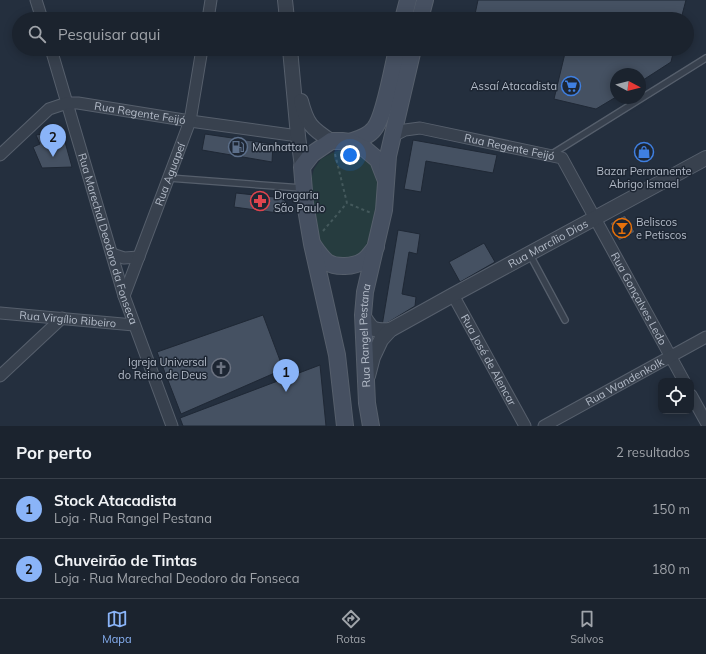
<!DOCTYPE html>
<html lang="pt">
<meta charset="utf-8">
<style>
:root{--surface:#1b232e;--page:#242b36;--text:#f1f3f6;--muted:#a0a4aa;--line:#39404a;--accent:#8ab4f8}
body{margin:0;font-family:Mulish,sans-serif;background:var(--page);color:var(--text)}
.controls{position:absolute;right:12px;bottom:12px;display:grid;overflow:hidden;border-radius:8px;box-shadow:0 2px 10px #0003}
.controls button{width:36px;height:36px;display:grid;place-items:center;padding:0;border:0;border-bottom:1px solid var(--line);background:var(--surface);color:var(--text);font:20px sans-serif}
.compass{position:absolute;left:610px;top:68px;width:36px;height:36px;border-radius:50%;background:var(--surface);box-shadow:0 2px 10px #0003;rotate:97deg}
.you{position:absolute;left:350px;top:155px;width:14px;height:14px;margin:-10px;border:3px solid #fff;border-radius:50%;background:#1a73e8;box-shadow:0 0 0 6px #1a73e833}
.badge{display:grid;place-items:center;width:26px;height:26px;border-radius:50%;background:var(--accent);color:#111;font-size:13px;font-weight:700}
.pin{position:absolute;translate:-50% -33px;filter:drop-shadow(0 1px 2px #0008)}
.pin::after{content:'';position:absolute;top:21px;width:14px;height:12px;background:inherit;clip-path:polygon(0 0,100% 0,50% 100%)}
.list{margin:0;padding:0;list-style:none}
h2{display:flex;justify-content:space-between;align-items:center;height:52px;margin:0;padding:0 16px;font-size:17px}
h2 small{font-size:13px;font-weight:400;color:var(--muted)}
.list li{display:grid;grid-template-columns:26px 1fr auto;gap:12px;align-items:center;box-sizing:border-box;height:60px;padding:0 16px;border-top:1px solid var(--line)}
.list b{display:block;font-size:15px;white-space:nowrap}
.list p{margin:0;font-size:13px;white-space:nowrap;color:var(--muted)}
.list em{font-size:13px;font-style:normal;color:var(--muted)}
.icon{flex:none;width:22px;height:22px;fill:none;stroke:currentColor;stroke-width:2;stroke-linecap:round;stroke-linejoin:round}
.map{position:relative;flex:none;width:706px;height:426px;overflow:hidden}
.search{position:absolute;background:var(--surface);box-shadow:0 2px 10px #0003;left:12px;right:12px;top:12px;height:44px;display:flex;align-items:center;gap:10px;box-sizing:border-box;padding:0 14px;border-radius:22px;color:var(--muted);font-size:15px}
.sheet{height:172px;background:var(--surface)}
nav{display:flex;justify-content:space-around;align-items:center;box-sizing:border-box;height:56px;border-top:1px solid var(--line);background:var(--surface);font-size:11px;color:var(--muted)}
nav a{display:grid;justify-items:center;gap:2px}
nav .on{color:var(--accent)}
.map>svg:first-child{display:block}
.green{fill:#263c3f}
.building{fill:#455162;stroke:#1f2835}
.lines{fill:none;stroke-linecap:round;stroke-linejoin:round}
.service-casing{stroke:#565f6c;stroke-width:8}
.minor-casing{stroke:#565f6c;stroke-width:13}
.tertiary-casing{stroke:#565f6c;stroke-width:16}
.secondary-casing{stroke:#565f6c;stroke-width:18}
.path{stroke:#44595c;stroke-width:2;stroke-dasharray:3 3;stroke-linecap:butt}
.service{stroke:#38414e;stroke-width:5.5}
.minor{stroke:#38414e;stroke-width:11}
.tertiary{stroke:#38414e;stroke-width:14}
.secondary{stroke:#465061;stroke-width:16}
.labels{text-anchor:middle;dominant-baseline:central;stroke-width:3;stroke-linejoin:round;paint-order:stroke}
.poi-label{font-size:11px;fill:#b4bcc9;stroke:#1d2633;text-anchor:start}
.street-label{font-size:11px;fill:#b4bcc9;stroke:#1d2633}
</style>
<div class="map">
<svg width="706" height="426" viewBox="0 0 706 426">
<rect width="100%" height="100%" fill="#242f3e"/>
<!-- green -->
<path class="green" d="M343 149 364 155 376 167 381 181 371 243 362 254 351 260 339 259 331 255 322 247 317 235 310 183 314 169 321 159 332 153Z"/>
<!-- building -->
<path class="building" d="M478 0H686L681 19H474Z
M566 49H674L671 62 640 82V74H616V97L596 109 554 99Z
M62 131 72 167 42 168 33 147 40 144 36 135Z
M205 134 273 144 272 162 202 150Z
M413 140 497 155 493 173 426 161 421 192 404 189Z
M236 193 283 198 287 204 285 214 234 207Z
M625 215 635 232 619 241 610 223Z
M398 230 420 234 417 254 409 252 402 294 416 297 415 306 382 326Z
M484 243 495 262 460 282 449 262Z
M263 315 281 363 277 372 181 414 157 352Z
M320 365 326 426H183L180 418Z"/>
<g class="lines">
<!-- service casing -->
<g class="service-casing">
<path id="service" d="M552 154 706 58
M169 178 302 188
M529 253 565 320"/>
</g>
<!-- minor casing -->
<g class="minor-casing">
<g id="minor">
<path d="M36 0 42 19"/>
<path d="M208 19 211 0"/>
<path id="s1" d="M51 49 124 296 172 426"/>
<path id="s2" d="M393 136 405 130 420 128 562 158 684 381"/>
<path id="s3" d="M0 155 49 109 67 103H78L190 121 298 136"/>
<path d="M112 254 124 258 139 257"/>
<path id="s4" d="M453 295 525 426"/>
<path id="s5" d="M124 296 190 121 202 49"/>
<path id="s6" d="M0 313 134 325"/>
<path d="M0 376 62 318"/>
<path d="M691 395 706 422"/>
<path id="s7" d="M544 426 706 337"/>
</g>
</g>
<!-- tertiary casing -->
<g class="tertiary-casing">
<g id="tertiary">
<path d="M285 0 287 19"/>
<path d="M290 49 298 136 302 167"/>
<path d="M301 101C307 124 311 128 331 141"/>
<path d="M363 315C372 330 373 331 390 330"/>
<path id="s8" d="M368 376 373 357 381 340 390 330 453 295 706 158"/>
</g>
</g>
<!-- secondary casing -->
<g class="secondary-casing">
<g id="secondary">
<path d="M403 19 408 0"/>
<path d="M420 19 425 0"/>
<path d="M350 142C358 139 368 137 374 129 384 118 393 66 397 49"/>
<path d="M313 245C317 251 321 257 327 262 336 268 354 267 363 261 368 258 372 251 376 247"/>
<path d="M345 426 337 355 312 244 305 203 302 167 312 154 331 141H342L350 142 365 149 378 160 385 178"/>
<path id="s9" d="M371 426 367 403 363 315 365 292 384 210 388 156 413 49"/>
</g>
</g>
<!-- path -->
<path class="path" d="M335 154 347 203 371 213
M323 231 347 203"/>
<!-- service -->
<use href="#service" class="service"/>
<!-- minor -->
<use href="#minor" class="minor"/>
<!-- tertiary -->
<use href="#tertiary" class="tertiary"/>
<!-- secondary -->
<use href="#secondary" class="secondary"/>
</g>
<!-- icons -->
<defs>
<g id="supermarket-ring" transform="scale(1)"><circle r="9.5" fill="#1d2633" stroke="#3f7fe0" stroke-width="1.5"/><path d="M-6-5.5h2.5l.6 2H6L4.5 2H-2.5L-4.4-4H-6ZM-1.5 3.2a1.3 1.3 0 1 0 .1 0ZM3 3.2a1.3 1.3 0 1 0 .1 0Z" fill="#3f7fe0"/></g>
<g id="fuel-ring" transform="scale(1)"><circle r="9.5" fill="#1d2633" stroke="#5c6f8a" stroke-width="1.5"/><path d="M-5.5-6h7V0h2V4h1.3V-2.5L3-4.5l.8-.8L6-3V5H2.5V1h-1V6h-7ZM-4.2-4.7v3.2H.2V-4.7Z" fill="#5c6f8a"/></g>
<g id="shop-ring" transform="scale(1)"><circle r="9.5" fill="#1d2633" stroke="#3f7fe0" stroke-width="1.5"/><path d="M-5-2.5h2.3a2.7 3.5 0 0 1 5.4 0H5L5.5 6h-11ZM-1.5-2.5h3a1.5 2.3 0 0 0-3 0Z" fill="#3f7fe0"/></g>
<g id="pharmacy-ring" transform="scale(1)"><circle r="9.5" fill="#1d2633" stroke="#e0444e" stroke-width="1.5"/><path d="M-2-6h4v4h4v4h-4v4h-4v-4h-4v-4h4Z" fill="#e0444e"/></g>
<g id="bar-ring" transform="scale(1)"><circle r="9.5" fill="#1d2633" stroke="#e8710a" stroke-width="1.5"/><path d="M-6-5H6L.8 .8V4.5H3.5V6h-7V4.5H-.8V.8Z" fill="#e8710a"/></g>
<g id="church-ring" transform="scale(1)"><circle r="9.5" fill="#1d2633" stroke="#6b7280" stroke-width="1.5"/><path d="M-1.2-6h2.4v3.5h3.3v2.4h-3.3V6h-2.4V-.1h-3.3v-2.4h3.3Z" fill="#6b7280"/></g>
</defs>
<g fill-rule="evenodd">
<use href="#supermarket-ring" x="571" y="86"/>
<use href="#fuel-ring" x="238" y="147"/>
<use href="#shop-ring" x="644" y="152"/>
<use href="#pharmacy-ring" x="260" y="201"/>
<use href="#bar-ring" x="622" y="228"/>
<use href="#church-ring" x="221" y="368"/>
</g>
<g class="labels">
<!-- poi labels -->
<g class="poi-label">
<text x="557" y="86" text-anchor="end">Assaí Atacadista</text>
<text x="252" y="147">Manhattan</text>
<text x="644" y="171" text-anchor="middle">Bazar Permanente<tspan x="644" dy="13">Abrigo Ismael</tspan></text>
<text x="274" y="195">Drogaria<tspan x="274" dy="13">São Paulo</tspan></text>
<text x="636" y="222">Beliscos<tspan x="636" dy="13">e Petiscos</tspan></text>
<text x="207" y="362" text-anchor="end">Igreja Universal<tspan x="207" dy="13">do Reino de Deus</tspan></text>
</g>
<!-- street labels -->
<g class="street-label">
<text stroke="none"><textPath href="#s3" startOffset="160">Rua Regente Feijó</textPath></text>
<text stroke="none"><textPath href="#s2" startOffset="120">Rua Regente Feijó</textPath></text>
<text stroke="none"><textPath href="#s5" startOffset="130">Rua Aguapeí</textPath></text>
<text stroke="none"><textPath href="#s1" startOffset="198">Rua Marechal Deodoro da Fonseca</textPath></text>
<text stroke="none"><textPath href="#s8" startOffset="232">Rua Marcílio Dias</textPath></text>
<text stroke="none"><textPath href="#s2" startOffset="334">Rua Gonçalves Ledo</textPath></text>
<text stroke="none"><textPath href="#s6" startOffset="68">Rua Virgílio Ribeiro</textPath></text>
<text stroke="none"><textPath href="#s9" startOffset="91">Rua Rangel Pestana</textPath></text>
<text stroke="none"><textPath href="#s4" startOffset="74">Rua José de Alencar</textPath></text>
<text stroke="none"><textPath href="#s7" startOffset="92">Rua Wandenkolk</textPath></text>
</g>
</g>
</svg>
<div class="controls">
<button><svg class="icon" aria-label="locate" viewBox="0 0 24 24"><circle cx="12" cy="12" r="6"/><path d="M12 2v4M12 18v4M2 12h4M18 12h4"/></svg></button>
</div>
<svg class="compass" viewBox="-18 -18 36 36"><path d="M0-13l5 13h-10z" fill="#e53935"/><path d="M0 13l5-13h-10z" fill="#a0a4aa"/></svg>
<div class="you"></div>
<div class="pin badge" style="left:286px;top:392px">1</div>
<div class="pin badge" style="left:53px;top:157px">2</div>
<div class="search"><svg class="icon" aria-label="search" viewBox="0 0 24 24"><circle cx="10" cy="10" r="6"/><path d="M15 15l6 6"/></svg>Pesquisar aqui</div>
</div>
<section class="sheet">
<h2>Por perto<small>2 resultados</small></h2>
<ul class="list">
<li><span class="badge">1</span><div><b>Stock Atacadista</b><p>Loja · Rua Rangel Pestana</p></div><em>150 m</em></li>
<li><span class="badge">2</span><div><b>Chuveirão de Tintas</b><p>Loja · Rua Marechal Deodoro da Fonseca</p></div><em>180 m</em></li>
</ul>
</section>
<nav>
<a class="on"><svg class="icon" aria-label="map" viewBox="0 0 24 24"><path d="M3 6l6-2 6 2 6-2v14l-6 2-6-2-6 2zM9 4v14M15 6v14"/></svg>Mapa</a>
<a><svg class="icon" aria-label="directions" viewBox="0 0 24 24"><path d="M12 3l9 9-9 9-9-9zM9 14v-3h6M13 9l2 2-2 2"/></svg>Rotas</a>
<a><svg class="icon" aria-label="saved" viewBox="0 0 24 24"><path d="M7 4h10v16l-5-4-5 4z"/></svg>Salvos</a>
</nav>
